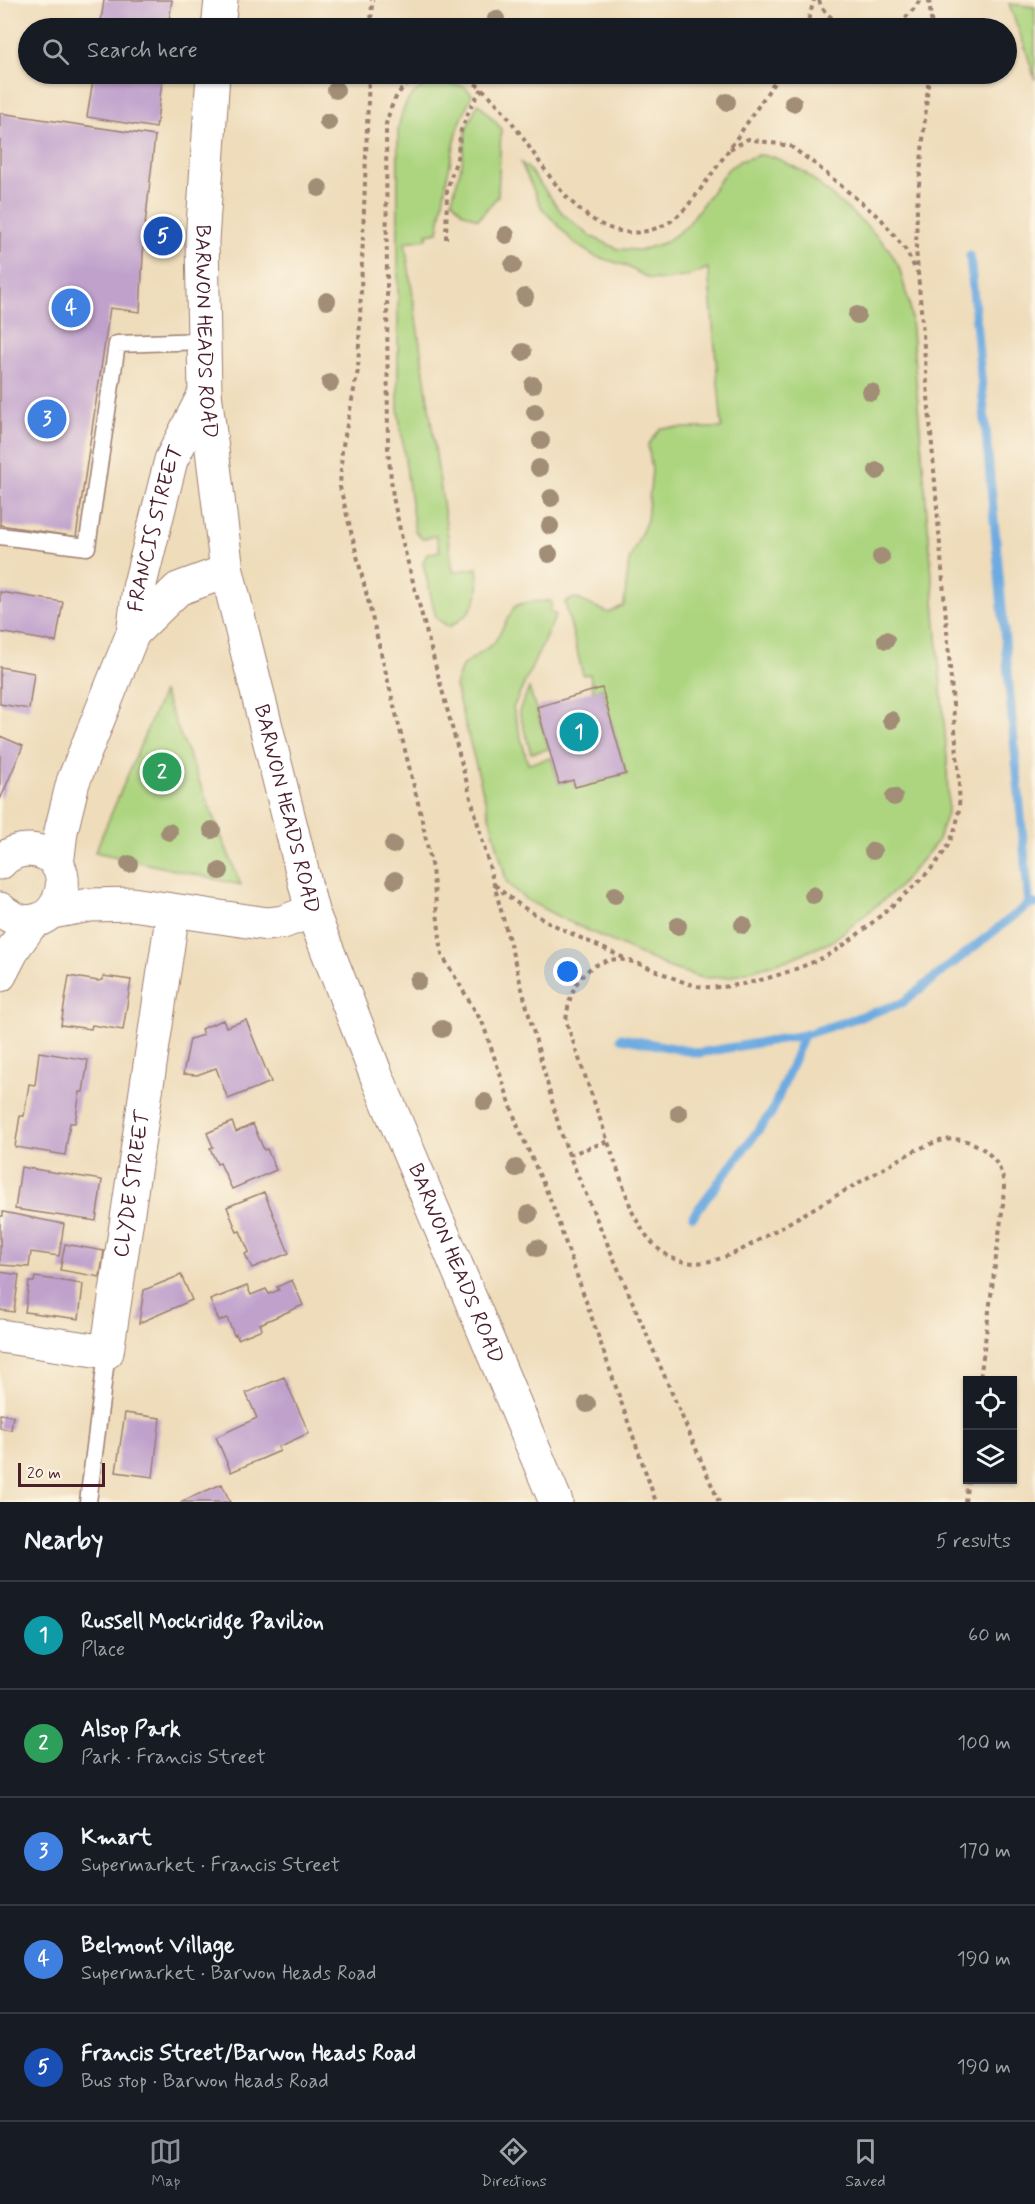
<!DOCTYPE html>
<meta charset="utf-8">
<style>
:root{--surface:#171b24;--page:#242831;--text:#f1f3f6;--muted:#9ea1a6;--line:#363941;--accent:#8c9099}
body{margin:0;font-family:Mynerve,sans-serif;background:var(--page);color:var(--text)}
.controls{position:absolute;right:18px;bottom:18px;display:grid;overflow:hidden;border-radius:0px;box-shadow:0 2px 4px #0004}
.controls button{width:54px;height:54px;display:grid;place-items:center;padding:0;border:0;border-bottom:2px solid var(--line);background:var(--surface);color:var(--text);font:30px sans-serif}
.scale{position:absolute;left:18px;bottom:15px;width:87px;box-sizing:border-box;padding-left:6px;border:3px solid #4a1f2b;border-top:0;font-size:16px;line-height:21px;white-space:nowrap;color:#4a1f2b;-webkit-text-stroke:4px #fcf5e5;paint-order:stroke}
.you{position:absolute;left:568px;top:972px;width:21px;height:21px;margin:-15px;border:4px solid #fff;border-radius:50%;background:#1a73e8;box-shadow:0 0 0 9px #1a73e833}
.badge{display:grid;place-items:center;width:39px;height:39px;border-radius:50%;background:var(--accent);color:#fff;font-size:20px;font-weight:700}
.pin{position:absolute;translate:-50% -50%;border:3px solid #fff;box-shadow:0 2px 6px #0006}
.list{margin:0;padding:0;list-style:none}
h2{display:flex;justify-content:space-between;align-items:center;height:78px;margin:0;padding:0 24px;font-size:26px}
h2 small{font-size:20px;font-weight:400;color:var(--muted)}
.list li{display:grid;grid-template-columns:39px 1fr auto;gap:18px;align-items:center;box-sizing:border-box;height:108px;padding:0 24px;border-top:2px solid var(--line)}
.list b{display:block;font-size:22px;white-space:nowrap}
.list p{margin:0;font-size:20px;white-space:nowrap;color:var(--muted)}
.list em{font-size:20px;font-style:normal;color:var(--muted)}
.icon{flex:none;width:33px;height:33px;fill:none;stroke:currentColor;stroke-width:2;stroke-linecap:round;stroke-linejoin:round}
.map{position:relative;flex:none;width:1035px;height:1502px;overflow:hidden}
.search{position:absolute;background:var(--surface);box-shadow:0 2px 4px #0004;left:18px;right:18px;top:18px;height:66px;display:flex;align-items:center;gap:15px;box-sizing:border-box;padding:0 21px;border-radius:33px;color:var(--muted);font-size:22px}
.sheet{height:618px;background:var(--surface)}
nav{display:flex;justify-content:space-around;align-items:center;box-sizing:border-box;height:84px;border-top:2px solid var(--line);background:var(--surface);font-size:16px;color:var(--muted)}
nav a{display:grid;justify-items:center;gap:3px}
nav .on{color:var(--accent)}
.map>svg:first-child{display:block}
.green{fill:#add580;stroke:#7c7a56;stroke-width:1.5}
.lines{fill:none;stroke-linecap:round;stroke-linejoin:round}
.stream{stroke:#6eabe0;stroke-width:9}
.building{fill:#c0a1cc}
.service-casing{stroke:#9c7e72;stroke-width:19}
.minor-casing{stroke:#9c7e72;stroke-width:35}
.tertiary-casing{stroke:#9c7e72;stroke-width:35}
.path{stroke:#9c7e72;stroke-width:4;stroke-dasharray:4.5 4.5;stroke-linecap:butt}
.service{stroke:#fff;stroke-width:16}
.minor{stroke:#fff;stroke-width:33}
.tertiary{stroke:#fff;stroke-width:33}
.tree{fill:#a28d77}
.labels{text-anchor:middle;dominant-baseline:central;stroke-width:4.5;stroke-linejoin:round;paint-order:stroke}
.street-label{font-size:21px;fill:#4a1f2b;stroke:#fcf5e5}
</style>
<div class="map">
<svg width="1035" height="1502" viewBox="0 0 1035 1502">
<rect width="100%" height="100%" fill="#fcf5e5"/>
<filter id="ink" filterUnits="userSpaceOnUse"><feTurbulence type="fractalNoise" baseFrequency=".0167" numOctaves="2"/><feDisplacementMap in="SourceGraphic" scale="12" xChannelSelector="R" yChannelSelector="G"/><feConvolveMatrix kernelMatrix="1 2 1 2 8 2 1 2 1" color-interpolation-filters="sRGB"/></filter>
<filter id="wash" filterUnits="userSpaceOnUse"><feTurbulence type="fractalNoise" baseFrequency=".008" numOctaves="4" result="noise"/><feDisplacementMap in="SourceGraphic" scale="24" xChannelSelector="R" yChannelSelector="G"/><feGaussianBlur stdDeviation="1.35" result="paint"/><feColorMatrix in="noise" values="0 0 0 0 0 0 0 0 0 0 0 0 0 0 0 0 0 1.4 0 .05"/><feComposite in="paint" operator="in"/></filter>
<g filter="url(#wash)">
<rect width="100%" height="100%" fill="#eedcba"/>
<!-- green -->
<path class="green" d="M1009 4 1035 7V80L1026 50Z
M435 80 465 87 472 94 458 128 447 177 438 232 427 234V239L405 242 453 572 477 568C482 598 475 612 449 627L436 618 423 563 427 554 440 551 436 536 422 539 415 531 398 409V130C403 103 409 92 435 80Z
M478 103 501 128 498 196 478 219 462 212 452 200 462 163 466 130Z
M759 155 774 157 804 172 866 225 889 249 899 267 910 307 947 759 948 810 937 842 897 889 831 942 787 960 729 977 702 978 670 968 561 918 525 899 507 883 455 686 462 666 494 643 515 606 528 602 551 601V612L556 615 513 708 528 764 551 758 559 784 573 780 575 787 626 774 602 688 593 691 590 674 583 675 565 602 575 598 609 613 624 605 629 561 647 520 652 470 648 445 661 428H722L708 268 692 275 667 280 650 279 624 265 594 256 574 243 542 208 521 163 528 168 563 214 590 236 618 249 641 250 666 242 687 226 728 169 740 161Z
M529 688 549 749 531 753 519 711Z
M163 692 241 885 95 852Z"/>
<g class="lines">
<!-- stream -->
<path class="stream" d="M970 256 1029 904H1035
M621 1038 699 1053 804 1035 902 1003 1029 904
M693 1216 772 1112 804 1035"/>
</g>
<g id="blocks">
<!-- building -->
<path class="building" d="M104 0H172L168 28H100Z
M94 74H163L156 128 87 117Z
M0 113 155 136 144 235 140 312 110 308 76 537 0 525Z
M0 592 63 602 56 642 0 632Z
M0 667 34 673 29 709 0 704Z
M602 688 626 774 575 787 573 780 559 784 537 707Z
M0 736 23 746 0 800Z
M69 976 98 981 103 980V976L131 980 123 1030 92 1025 91 1029 61 1025Z
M223 1020 226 1027 246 1020 271 1082 228 1099 216 1068 197 1075 183 1074 190 1039 203 1035 201 1029Z
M39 1052 88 1060 83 1092H80L75 1123H70L65 1155 15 1147 20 1116H24L29 1084 35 1085Z
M232 1122 236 1132 253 1124 264 1150 267 1149 276 1170 232 1189 220 1163 217 1164 210 1148 213 1147 207 1133Z
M21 1167 102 1180 96 1221 15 1209Z
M264 1192 289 1253 252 1268 245 1254 249 1252 240 1231 237 1232 227 1207Z
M3 1212 64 1224 59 1256 31 1252 29 1267 0 1265V1216H3Z
M65 1244 104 1251 100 1277 60 1270Z
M0 1272 19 1275 14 1312 0 1310Z
M181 1275 192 1300 139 1323 144 1290Z
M35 1277 83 1284 79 1319 25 1312 29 1282H34Z
M292 1280 303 1305 260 1324 262 1329 238 1339 236 1334 234 1335 227 1318 219 1321 210 1300 247 1286 251 1295 266 1289 269 1294 279 1290 277 1287Z
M284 1377 309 1433 278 1447 280 1451 231 1472 216 1437 257 1418 246 1393Z
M125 1413 160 1418 153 1477 116 1472Z
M0 1414 13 1416 11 1430 0 1428Z
M222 1484 230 1502H180Z"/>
</g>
</g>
<g filter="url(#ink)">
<use href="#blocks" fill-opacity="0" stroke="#9c7e72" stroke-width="1.5"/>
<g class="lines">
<!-- service casing -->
<g class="service-casing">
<path id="service" d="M0 536 87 547 117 344 204 341
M88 1502 107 1352"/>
</g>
<!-- minor casing -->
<g class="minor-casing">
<g id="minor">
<path d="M133 633 178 589 227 571"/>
<path id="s1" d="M57 865 61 831 73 782 133 633 139 588 171 460 205 393"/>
<path d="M0 975 15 946 33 921"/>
<path id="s2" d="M0 1336 107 1352 173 911"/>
</g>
</g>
<!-- tertiary casing -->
<g class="tertiary-casing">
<g id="tertiary">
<path d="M218 28 221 0"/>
<path id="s3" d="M213 74 202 241 205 393 227 571 312 911 377 1077 556 1502"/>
<path d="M0 863C8 854 18 850 29 850 92 853 56 957 0 909"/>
<path d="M52 912 90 905 132 904 267 924 283 922 312 911"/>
</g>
</g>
<!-- path -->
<path class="path" d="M819 0C824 17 840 24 856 28
M929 0 932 28
M371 28 372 0
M806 28 814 0
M890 28C902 23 913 11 920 0
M369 74 358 370 342 450 340 487 421 815 432 869 442 955 483 1024 518 1127 551 1201 656 1502
M424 74C399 85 393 99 386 124L388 450 393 497 404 548 559 1127 569 1155 719 1502
M460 74C497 93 517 131 541 164 568 204 610 251 664 225 683 216 695 196 708 179 733 145 756 109 780 74
M929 74 917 207 916 248 958 767C959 789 962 813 953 834 944 859 921 880 902 897 880 916 859 935 835 951 805 969 740 990 705 987 676 985 634 954 610 960 579 967 569 992 566 1021L632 1211C658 1265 690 1275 743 1249L914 1151C923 1147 932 1143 940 1141 970 1133 1001 1154 1004 1185 1004 1191 1003 1198 1003 1204L980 1380
M730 149 748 139 790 146 815 164 882 220 905 249 917 272
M446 239 447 190 457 158 461 130 472 104 482 89
M495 885C531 919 581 937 626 959
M569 1155 608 1141
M965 1502 968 1479"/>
<!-- service -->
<use href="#service" class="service"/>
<!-- minor -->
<use href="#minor" class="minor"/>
<!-- tertiary -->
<use href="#tertiary" class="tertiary"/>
</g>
<!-- trees -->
<g class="tree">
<circle cx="496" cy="19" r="9"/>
<circle cx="336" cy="90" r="9"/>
<circle cx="727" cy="102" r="9"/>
<circle cx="793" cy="103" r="9"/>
<circle cx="328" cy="122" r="9"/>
<circle cx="319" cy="188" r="9"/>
<circle cx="506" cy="235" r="9"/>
<circle cx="513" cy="265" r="9"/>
<circle cx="525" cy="297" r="9"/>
<circle cx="327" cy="301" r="9"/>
<circle cx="857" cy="315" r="9"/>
<circle cx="523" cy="352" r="9"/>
<circle cx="330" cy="383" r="9"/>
<circle cx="533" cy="385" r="9"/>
<circle cx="871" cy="392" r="9"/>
<circle cx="535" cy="412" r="9"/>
<circle cx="541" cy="441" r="9"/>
<circle cx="539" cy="468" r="9"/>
<circle cx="877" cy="471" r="9"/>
<circle cx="551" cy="498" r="9"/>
<circle cx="550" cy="526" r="9"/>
<circle cx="549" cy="554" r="9"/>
<circle cx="881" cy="557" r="9"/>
<circle cx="886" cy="640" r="9"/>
<circle cx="891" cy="720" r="9"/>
<circle cx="163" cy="764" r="9"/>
<circle cx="894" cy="797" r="9"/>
<circle cx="212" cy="830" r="9"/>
<circle cx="169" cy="832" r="9"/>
<circle cx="393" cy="845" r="9"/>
<circle cx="873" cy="851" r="9"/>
<circle cx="129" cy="864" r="9"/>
<circle cx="220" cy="871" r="9"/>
<circle cx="395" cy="880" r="9"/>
<circle cx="615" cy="895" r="9"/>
<circle cx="813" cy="895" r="9"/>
<circle cx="743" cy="925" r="9"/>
<circle cx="678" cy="926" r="9"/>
<circle cx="418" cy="981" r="9"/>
<circle cx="442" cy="1029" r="9"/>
<circle cx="485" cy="1102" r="9"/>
<circle cx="679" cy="1113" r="9"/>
<circle cx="516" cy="1168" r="9"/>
<circle cx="529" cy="1214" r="9"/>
<circle cx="537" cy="1248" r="9"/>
<circle cx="587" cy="1404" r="9"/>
</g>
</g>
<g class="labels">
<!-- street labels -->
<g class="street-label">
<text stroke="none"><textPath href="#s3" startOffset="258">BARWON HEADS ROAD</textPath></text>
<text stroke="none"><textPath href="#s1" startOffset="352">FRANCIS STREET</textPath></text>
<text stroke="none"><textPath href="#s3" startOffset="744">BARWON HEADS ROAD</textPath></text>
<text stroke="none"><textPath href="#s2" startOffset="278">CLYDE STREET</textPath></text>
<text stroke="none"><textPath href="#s3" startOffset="1230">BARWON HEADS ROAD</textPath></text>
</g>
</g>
</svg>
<div class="controls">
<button><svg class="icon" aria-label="locate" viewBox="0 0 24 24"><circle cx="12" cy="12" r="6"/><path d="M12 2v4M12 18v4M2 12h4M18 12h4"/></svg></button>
<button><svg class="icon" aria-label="layers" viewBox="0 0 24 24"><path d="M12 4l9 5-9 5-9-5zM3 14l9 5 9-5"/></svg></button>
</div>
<div class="scale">20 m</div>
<div class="you"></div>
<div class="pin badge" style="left:579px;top:732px;background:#0f9aa8">1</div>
<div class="pin badge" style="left:162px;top:772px;background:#2e9e5b">2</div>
<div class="pin badge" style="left:47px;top:419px;background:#3f7fe0">3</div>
<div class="pin badge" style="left:71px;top:308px;background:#3f7fe0">4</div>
<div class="pin badge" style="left:163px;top:236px;background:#1a4fb4">5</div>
<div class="search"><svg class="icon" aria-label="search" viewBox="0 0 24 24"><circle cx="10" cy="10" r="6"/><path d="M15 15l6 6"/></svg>Search here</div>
</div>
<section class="sheet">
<h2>Nearby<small>5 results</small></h2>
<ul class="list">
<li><span class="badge" style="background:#0f9aa8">1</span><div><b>Russell Mockridge Pavilion</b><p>Place</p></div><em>60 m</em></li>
<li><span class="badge" style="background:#2e9e5b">2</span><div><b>Alsop Park</b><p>Park · Francis Street</p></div><em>100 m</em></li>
<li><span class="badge" style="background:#3f7fe0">3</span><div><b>Kmart</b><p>Supermarket · Francis Street</p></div><em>170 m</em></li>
<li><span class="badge" style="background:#3f7fe0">4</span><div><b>Belmont Village</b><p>Supermarket · Barwon Heads Road</p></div><em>190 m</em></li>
<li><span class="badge" style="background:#1a4fb4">5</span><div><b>Francis Street/Barwon Heads Road</b><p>Bus stop · Barwon Heads Road</p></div><em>190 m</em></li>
</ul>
</section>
<nav>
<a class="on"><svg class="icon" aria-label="map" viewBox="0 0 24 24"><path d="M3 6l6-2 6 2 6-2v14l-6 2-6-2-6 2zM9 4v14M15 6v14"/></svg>Map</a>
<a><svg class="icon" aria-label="directions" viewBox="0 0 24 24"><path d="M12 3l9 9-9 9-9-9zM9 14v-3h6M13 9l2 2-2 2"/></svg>Directions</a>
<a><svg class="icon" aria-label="saved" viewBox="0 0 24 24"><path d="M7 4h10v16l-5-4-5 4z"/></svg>Saved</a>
</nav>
